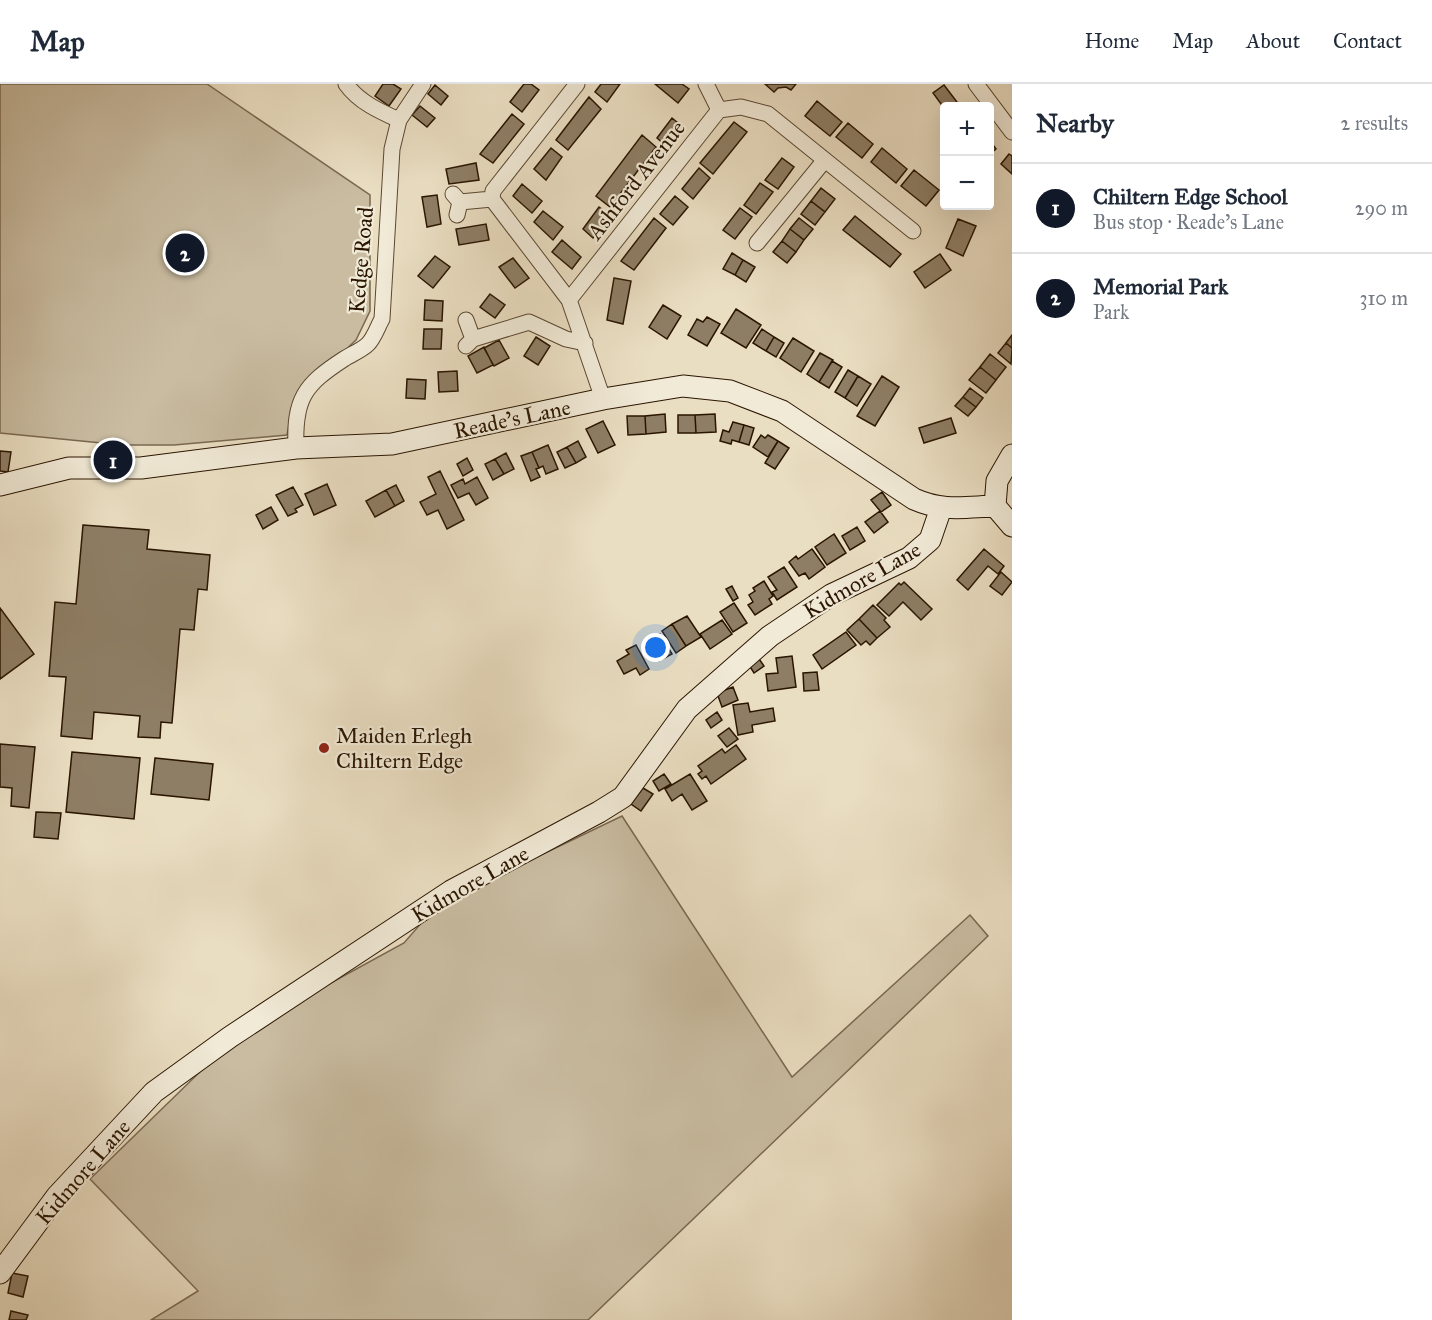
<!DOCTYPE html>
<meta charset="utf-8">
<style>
:root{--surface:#fff;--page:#f6f6f7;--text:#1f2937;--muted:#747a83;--line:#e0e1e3;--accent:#111827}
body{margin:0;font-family:"IM FELL Great Primer",serif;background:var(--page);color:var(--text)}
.controls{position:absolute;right:18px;top:18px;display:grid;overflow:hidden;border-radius:6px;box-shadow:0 6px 24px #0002}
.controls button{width:54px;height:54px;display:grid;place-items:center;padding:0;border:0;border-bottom:2px solid var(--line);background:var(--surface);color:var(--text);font:30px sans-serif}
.you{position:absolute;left:656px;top:564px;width:21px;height:21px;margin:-15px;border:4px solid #fff;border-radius:50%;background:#1a73e8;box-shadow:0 0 0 9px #1a73e833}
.badge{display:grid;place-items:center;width:39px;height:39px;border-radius:50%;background:var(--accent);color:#fff;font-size:20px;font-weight:700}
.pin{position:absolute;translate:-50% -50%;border:3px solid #fff;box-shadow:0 2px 6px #0006}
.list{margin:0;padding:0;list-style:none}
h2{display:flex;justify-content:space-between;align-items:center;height:78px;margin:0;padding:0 24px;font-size:26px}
h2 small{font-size:20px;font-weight:400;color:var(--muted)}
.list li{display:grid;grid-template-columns:39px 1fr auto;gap:18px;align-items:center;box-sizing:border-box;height:90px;padding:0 24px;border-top:2px solid var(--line)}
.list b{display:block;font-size:22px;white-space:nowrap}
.list p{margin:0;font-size:20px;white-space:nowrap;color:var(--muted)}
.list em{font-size:20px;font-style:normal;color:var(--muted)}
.map{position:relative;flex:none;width:1012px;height:1236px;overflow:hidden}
header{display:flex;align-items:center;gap:36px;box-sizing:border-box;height:84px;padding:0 30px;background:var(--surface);border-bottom:2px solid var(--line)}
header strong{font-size:28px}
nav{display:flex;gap:33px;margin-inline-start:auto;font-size:21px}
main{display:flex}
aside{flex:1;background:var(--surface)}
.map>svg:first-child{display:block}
.green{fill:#c9bca1;stroke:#7a6851;stroke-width:1.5}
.building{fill:#8e7e65;stroke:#2a1501;stroke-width:1.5}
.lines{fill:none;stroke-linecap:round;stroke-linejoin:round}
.street-casing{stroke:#5a4731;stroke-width:17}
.secondary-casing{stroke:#2a1501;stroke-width:23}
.street{stroke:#f1ead7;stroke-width:15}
.secondary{stroke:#f1ead7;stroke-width:21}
.poi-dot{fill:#8f2418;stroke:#f1ead7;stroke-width:2}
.labels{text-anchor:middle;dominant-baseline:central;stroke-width:4.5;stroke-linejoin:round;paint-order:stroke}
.street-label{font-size:22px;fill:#2a1501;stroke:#f1ead7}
.poi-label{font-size:22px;fill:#2a1501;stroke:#f1ead7;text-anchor:start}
</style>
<header>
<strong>Map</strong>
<nav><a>Home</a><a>Map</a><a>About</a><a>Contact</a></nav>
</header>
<main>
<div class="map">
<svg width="1012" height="1236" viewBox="0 0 1012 1236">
<rect width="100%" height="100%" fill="#eadec2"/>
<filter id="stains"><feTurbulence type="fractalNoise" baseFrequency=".00333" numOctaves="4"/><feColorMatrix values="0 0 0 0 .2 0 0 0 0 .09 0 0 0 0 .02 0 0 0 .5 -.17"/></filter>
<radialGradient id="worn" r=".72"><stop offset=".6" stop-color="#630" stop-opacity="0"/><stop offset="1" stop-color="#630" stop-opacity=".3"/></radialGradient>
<!-- green -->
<path class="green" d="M0 0H207L370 111V227L356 256 294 315 287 351 174 361H122L0 349Z
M622 732 792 993 970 831 988 852 588 1236H151L198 1207 90 1095 208 980 285 924 404 859 437 821Z"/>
<!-- building -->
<path class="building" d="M383 0H393L401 5 389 22 375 12Z
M524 0H531L539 6 522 28 510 18Z
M601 0H620L607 18 595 8Z
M655 0H682L689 5 678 19Z
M765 0H796L791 6 786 3 778 4 774 8Z
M435 1 448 12 441 21 428 10Z
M944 1 960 22H944V24L933 9Z
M589 13 601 25 568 66 556 56Z
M817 17 842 38 830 52 805 32Z
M420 22 435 34 427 43 412 31Z
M512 30 524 40 493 79 480 70Z
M672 34 683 43 667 63 657 54Z
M734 38 747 48 713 90 700 79Z
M848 39 873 60 862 74 836 53Z
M642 51 656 63 610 123 596 112Z
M990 57 996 65 990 70Z
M551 64 562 73 546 96 534 85Z
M882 64 907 85 896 99 871 78Z
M1009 70 1012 72V90L1001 80Z
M782 74 794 83 778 105 765 96Z
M476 79 479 96 449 100 446 85Z
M699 84 710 94 693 115 682 105Z
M914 86 939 106 926 122 901 102Z
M760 99 773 108 756 130 744 121Z
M522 100 542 117 532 129 513 112Z
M821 104 835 115 825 128 811 117Z
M437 111 441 140 427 143 422 113Z
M675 112 688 123 673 141 660 130Z
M811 117 825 128 815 141 801 130Z
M599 123 611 132 593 154 583 145Z
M740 124 752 133 735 155 723 146Z
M543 127 563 143 553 156 534 138Z
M855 132 901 170 890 183 843 146Z
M654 134 666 144 634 186 621 177Z
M799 134 813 145 804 156 790 145Z
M958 135 976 142 963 172 946 164Z
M486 140 489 156 459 161 456 145Z
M790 145 804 156 796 168 782 157Z
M562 156 581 173 572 185 552 168Z
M782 157 796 168 787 179 773 168Z
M732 169 743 176 735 191 723 185Z
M940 170 951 186 925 204 914 188Z
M435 172 450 183 433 204 418 192Z
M513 174 529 194 515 204 499 183Z
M743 176 755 183 746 198 735 191Z
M614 194 631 197 623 240 607 236Z
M490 210 505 221 495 234 480 223Z
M425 216 443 217 442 237 424 236Z
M663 221 681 232 667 255 649 243Z
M736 225 761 241 746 264 721 249Z
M707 233 720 240 707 262 688 251 697 235 703 238Z
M424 245H442L441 265H423Z
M762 245 774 253 766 267 753 259Z
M1012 251V264L1006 259Z
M536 253 550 262 538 281 524 272Z
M774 253 784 259 776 273 766 267Z
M793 254 814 267 801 288 780 274Z
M499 256 509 274 494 282 484 264Z
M1006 259 1012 264 1011 280 998 269Z
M484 263 493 281 477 289 468 272Z
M820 269 833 276 819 298 807 290Z
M990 270 1006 283 996 296 980 283Z
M832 277 842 283 829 304 819 298Z
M980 283 996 296 986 309 969 296Z
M848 286 858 292 845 314 835 308Z
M457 287 458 307 439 308 438 288Z
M858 292 871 300 857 322 845 314Z
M882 292 899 303 875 342 857 332Z
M407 295 426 296 425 315 406 314Z
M970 304 983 314 976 323 963 313Z
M963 313 976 323 968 332 955 322Z
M665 330 666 348 646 350 645 332Z
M715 330 716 348 696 349 695 331Z
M678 331H695L696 349H678Z
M627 332H645L646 350 628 351Z
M951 334 956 349 924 359 919 344Z
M603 337 615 361 598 369 586 345Z
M733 338 744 341 739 358 732 356 731 360 720 357 723 346 729 348Z
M744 341 754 344 749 361 739 358Z
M761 351 765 354 768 351 778 357 768 373 753 363Z
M578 357 586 373 576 379 567 363Z
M778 357 789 364 775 385 765 379Z
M548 361 558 385 546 390 543 382 539 384 532 368Z
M567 363 576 379 565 384 557 368Z
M0 367 11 368 8 388 0 387Z
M532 368 539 384 536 385 540 393 531 397 521 372Z
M506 369 514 385 504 390 495 375Z
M467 374 473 386 463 392 457 380Z
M495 375 504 390 493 396 485 380Z
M440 387 464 436 447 445 438 426 427 431 420 418 436 410 428 393Z
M477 393 488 414 476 421 469 409 458 414 451 401 463 395 465 400Z
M327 400 336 421 314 431 305 410Z
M396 401 404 417 395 422 386 406Z
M293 403 303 421 295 425 297 428 288 432 276 411Z
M386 406 395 422 375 433 366 417Z
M882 408 891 421 881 428 871 416Z
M271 423 278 436 263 445 256 431Z
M880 427 888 438 874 449 865 438Z
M83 441 149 446 147 465 210 471 207 506 198 505 194 546 180 545 172 639 161 638 160 654 138 653 140 632 94 628 92 655 61 652 66 593 49 592 55 518 76 520Z
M857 443 865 457 850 466 842 452Z
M834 450 846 469 827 481 815 463Z
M812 465 825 483 809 495 805 489 799 492 789 478 796 472 798 475Z
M984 465 1004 482 998 490 988 482 968 506 957 496Z
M784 483 797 503 777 516 772 508 777 506 768 493Z
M1001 488 1012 498 1002 511 990 502Z
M764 497 773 512 769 515 772 520 755 531 748 521 753 518 749 511 755 507 753 504Z
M904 498 932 525 921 536 903 518 889 532 877 521 899 499 901 501Z
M732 502 738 514 733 517 726 505Z
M734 519 747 539 733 548 720 528Z
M873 521 886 534 884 536 890 543 877 554 859 535Z
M0 524 34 570 0 595Z
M687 532 701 553 686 562 672 540Z
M859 535 877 554 870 561 866 557 861 561 847 546Z
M722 536 732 550 710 565 700 550Z
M672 540 686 562 676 569 662 547Z
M846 548 856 561 822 585 813 571Z
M660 550 672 570 659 577 647 557Z
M636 561 649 585 640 591 636 584 624 590 617 577 629 570 626 566Z
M757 572 764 582 754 589 747 578Z
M792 572 796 603 768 607 766 590 778 589 776 574Z
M817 588 819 606 804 607 803 589Z
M733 603 738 616 722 623 717 609Z
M748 619 750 628 773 624 775 637 752 641 753 648 738 651 733 621Z
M717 628 722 636 711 644 706 636Z
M729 644 738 655 727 663 718 652Z
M0 660 35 663 29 724 11 722 12 704 0 703Z
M736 661 746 675 711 700 706 692 702 695 698 690 702 687 698 682 722 665 725 669Z
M72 668 140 674 134 735 66 728Z
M155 674 213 680 209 716 151 710Z
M664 690 671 700 659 707 653 697Z
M690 690 707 717 692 726 682 710 672 717 665 705Z
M643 704 653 710 641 727 631 720Z
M36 728 61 729 58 755 34 753Z
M12 1189 28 1192 23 1213 8 1209Z
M11 1227 28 1231 26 1236H9Z"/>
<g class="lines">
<!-- street casing -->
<g class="street-casing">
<path id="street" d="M346 0C359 18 379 27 399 36
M706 0 719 26
M976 0 1012 48
M719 26 741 23 768 30 913 147
M453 110 460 118 457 131
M492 115 493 107 577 0
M460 118 492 115 569 216 603 315
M757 159 824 77
M569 216 719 26
M466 236 473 255
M466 262 473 255 529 238 566 255 585 259
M296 364C294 315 304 301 344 275 352 270 362 266 368 260 374 254 378 242 382 235L392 65 399 36 423 0"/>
</g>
<!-- secondary casing -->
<g class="secondary-casing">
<path id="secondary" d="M0 401 69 384H141L296 364 392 360 603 315 683 302 730 307 782 327 914 415C943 428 965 423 995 422
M995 422 997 397 1012 371
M995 422 1012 442
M0 1189 57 1112 154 1008 230 953 451 807 599 728 623 713 687 625 770 552 831 511 909 474 930 456 941 424"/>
</g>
<!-- street -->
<use href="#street" class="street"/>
<!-- secondary -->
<use href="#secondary" class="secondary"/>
</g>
<!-- markers -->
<circle class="poi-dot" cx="324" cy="664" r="6"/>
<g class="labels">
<!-- street labels -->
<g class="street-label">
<text transform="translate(636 96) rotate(-52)">Ashford Avenue</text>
<text transform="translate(361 176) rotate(-85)">Kedge Road</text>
<text transform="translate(512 335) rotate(-12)">Reade's Lane</text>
<text transform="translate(862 496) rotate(-30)">Kidmore Lane</text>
<text transform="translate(470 800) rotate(-30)">Kidmore Lane</text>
<text transform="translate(83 1088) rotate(-49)">Kidmore Lane</text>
</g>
<!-- poi labels -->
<g class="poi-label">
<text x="336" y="651">Maiden Erlegh<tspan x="336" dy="25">Chiltern Edge</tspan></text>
</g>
</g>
<rect width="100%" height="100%" filter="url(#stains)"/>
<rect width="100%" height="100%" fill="url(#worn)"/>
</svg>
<div class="controls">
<button>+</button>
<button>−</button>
</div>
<div class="you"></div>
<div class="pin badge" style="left:113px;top:376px">1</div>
<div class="pin badge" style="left:185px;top:169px">2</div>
</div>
<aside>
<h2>Nearby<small>2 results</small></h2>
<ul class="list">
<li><span class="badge">1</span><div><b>Chiltern Edge School</b><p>Bus stop · Reade's Lane</p></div><em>290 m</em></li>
<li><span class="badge">2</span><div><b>Memorial Park</b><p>Park</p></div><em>310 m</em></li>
</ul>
</aside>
</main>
